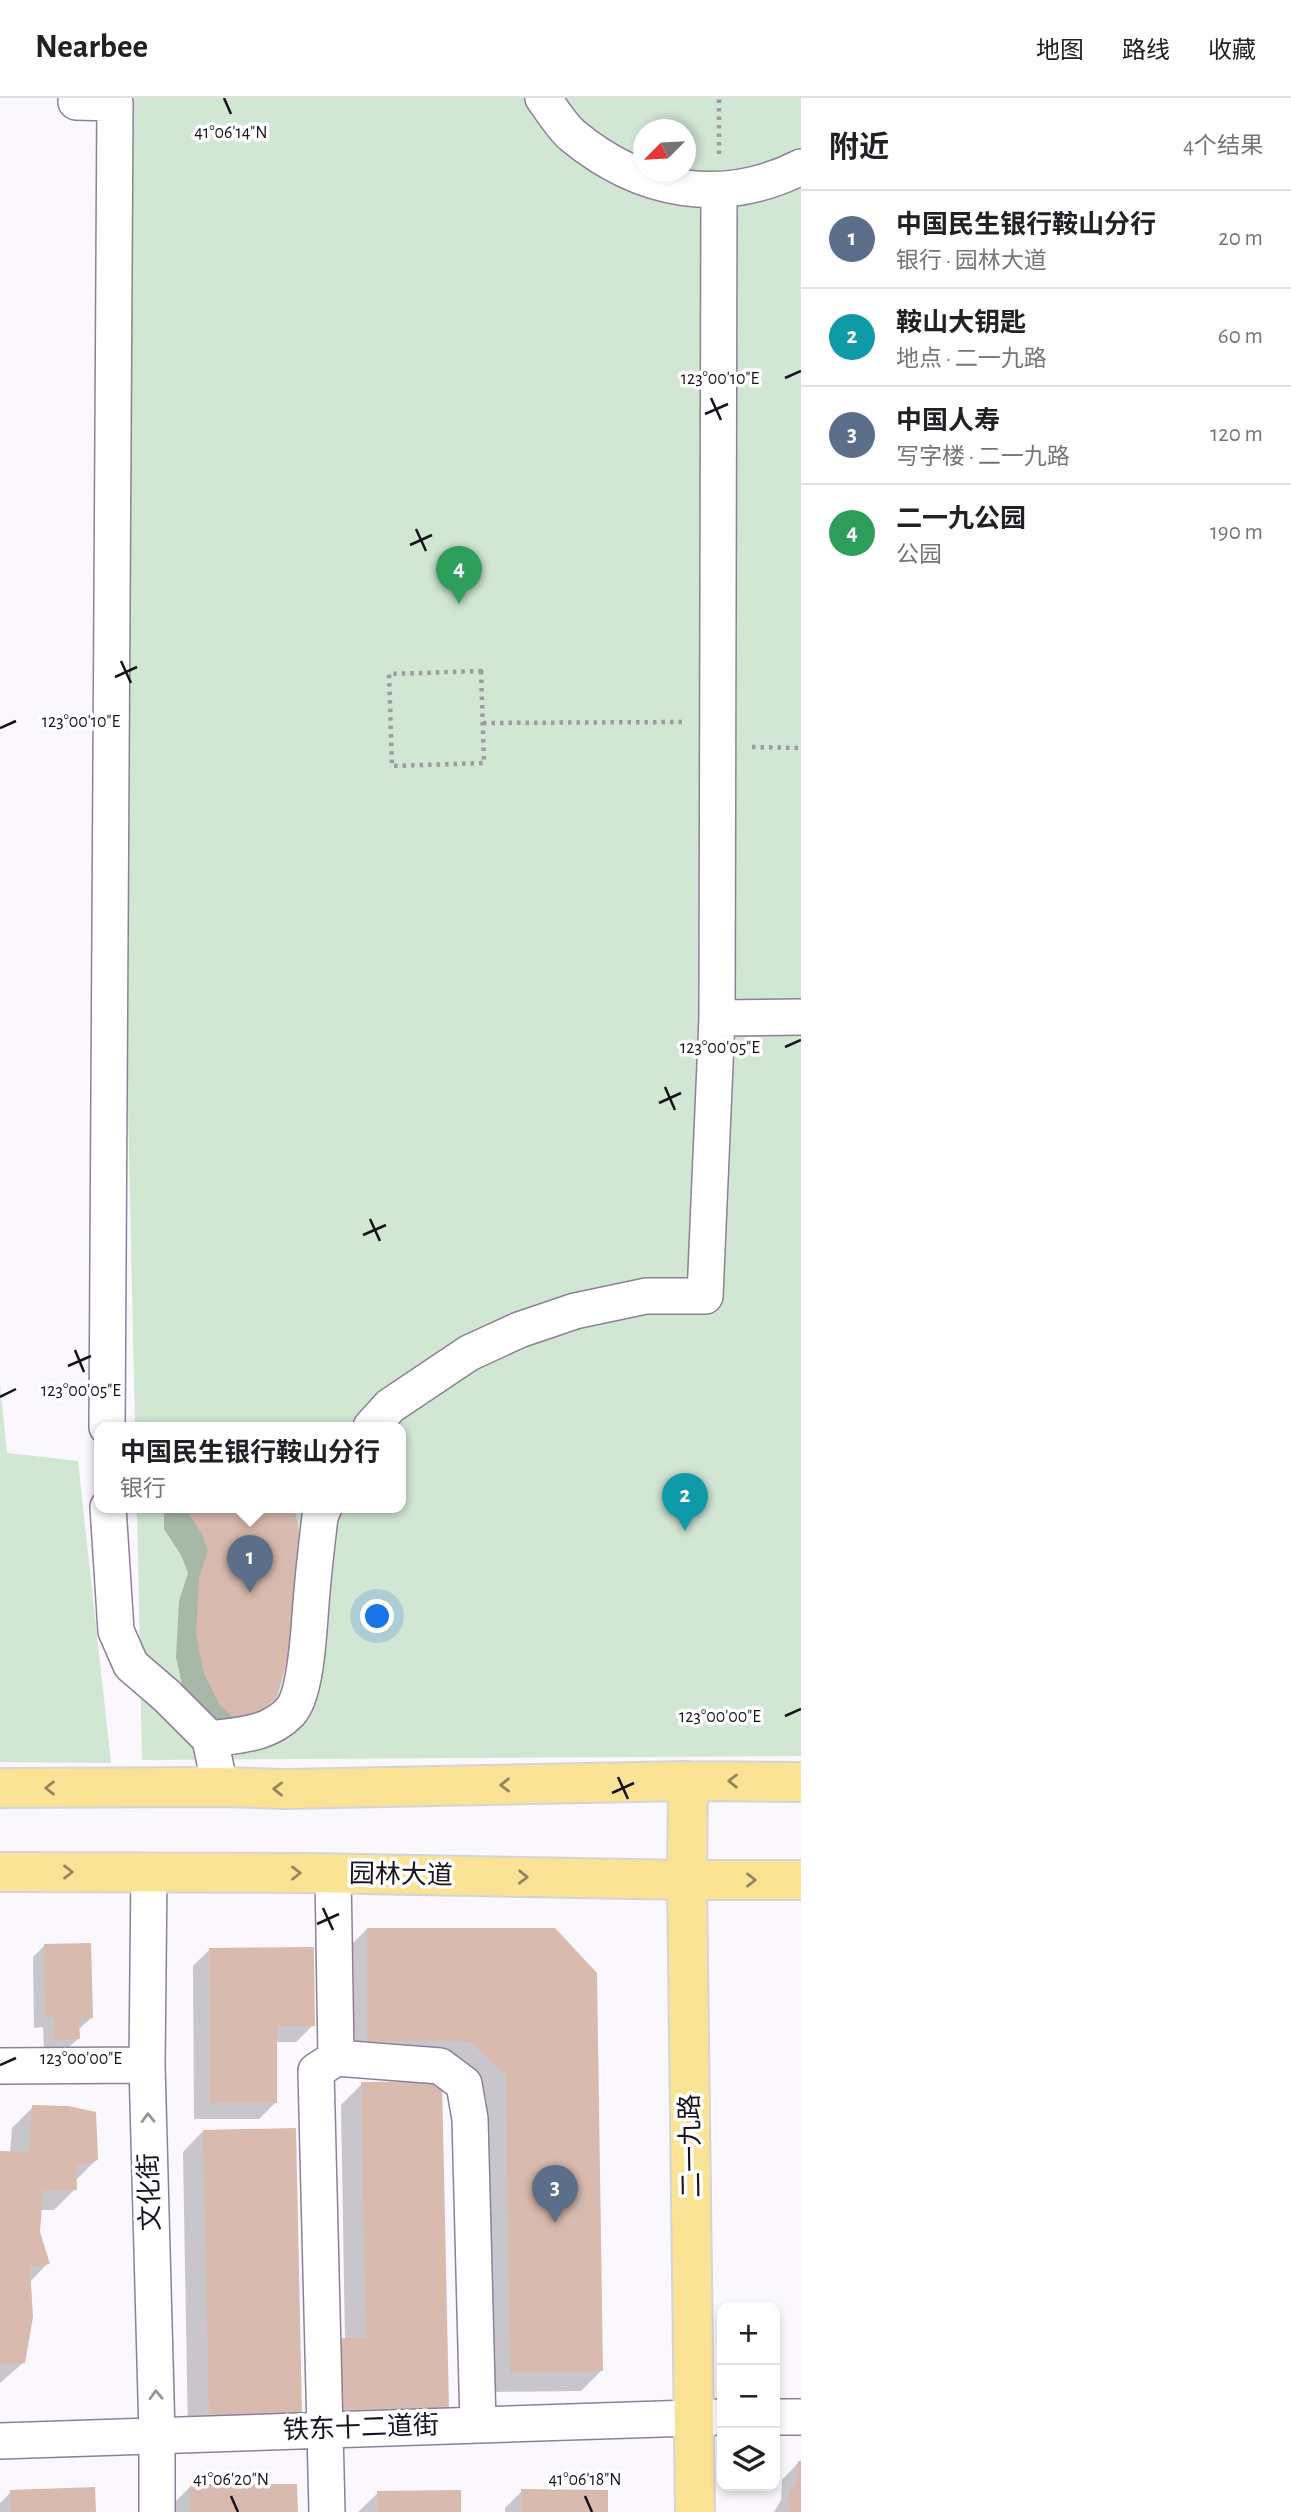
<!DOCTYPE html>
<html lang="zh">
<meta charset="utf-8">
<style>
:root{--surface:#fff;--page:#f2f2f2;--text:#202124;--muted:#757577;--line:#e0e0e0;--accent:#1a73e8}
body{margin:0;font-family:"Alegreya Sans","Noto Sans SC",sans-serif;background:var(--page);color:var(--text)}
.controls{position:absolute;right:21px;bottom:21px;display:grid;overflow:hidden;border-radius:14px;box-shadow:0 4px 10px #0003}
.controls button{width:63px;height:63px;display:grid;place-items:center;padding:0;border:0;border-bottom:2px solid var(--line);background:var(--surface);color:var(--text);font:35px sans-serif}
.compass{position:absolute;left:633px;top:21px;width:63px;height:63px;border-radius:50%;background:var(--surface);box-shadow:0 4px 10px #0003;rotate:246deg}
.you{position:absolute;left:378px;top:1519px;width:24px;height:24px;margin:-18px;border:5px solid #fff;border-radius:50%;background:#1a73e8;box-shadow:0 0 0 10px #1a73e833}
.badge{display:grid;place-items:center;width:46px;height:46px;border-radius:50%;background:var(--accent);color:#fff;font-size:23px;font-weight:700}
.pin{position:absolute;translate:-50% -58px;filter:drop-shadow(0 2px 4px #0008)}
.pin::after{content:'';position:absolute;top:37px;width:24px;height:21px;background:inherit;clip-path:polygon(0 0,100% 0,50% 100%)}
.popup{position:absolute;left:94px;top:1324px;width:312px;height:91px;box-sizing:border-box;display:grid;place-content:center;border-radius:14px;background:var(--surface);filter:drop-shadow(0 2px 5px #0005);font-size:23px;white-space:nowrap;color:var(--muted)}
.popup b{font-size:26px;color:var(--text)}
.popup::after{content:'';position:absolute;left:50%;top:100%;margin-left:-14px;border:14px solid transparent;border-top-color:var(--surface)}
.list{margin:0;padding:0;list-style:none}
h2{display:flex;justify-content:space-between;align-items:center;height:91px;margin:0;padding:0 28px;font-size:30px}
h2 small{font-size:23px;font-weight:400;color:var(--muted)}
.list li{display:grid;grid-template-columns:46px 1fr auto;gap:21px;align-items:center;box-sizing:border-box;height:98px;padding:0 28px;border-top:2px solid var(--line)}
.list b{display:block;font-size:26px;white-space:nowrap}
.list p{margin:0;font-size:23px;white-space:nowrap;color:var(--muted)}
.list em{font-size:23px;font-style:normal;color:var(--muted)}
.icon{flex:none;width:38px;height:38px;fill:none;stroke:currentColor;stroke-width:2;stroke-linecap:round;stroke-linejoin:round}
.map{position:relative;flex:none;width:801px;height:2414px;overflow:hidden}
header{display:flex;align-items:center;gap:42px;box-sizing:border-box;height:98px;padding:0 35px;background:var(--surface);border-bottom:2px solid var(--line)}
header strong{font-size:33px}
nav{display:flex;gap:38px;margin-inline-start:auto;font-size:24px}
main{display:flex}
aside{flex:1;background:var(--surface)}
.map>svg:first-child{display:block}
.green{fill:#d1e6d3;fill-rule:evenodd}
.shadow{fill:#0003}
.building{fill:#d9baae}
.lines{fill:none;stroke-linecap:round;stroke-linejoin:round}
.minor-casing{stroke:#8d8098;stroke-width:38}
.major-casing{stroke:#d5d4d6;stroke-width:42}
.path{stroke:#9e9ba2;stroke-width:4.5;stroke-dasharray:3.5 5;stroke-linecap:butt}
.minor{stroke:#fff;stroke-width:35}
.major{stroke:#fbe395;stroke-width:38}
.oneway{stroke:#95855f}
.oneway2{stroke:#979499}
.ticks{fill:none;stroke:#18121c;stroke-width:2.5}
.labels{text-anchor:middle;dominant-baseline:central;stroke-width:7;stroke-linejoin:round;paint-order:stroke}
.street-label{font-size:26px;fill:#18121c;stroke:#fff}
.ticks-label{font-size:18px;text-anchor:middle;fill:#18121c;stroke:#fff;stroke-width:7;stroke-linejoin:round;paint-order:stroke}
</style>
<header>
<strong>Nearbee</strong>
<nav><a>地图</a><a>路线</a><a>收藏</a></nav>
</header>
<main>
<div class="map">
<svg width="801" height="2414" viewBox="0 0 801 2414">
<rect width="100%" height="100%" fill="#faf8fd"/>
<!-- green -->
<path class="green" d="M106 0H801V1658L142 1662 137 1409H400V1329H135ZM643 32H685V74H643Z
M0 1287 7 1355 78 1363 111 1665 0 1664Z"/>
<!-- shadow -->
<path class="shadow" d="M164 1409H290L232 1638 184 1596 176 1559 179 1503 188 1475 181 1457 164 1431Z
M367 1831 554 1832 602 2272 581 2293 490 2294 486 1999 448 1963H347L346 1852Z
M45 1847 91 1920 79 1931 78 1941 66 1952 44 1953 43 1929 34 1930 33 1859Z
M210 1851 313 1927 296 1944H275L276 2004 259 2021H194L193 1868Z
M362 1986 447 2309 426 2330 322 2332 320 2262 341 2242H345L341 2007Z
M33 2009 96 2062 75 2083V2091L54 2112H40L38 2135 48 2165 29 2185 24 2264 0 2285V2055H10L12 2030Z
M203 2033 300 2314 279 2335 188 2337 183 2054Z
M798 2365 801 2414H774L781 2402 782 2382Z
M191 2388 296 2414H170V2409Z
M522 2393 606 2414H505V2410Z
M11 2394 94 2414H0V2405Z
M378 2395 460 2414H358Z"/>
<!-- building -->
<path class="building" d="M184 1409H292L296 1416 302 1454 301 1510 277 1599 255 1618 236 1622 219 1606 204 1575 196 1537 199 1480 208 1453 202 1436Z
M367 1830H555L597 1875 603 2273 510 2274 506 1978 469 1943H367Z
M91 1845 93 1920 79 1921 80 1941 55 1942 54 1919H45L44 1846Z
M314 1849 315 1928H277V2005H210L209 1850Z
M442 1983 449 2310 342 2311 341 2240H366L361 1984Z
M32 2007 68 2008 96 2014 98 2062 76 2068 77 2092H43L40 2134 50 2166 30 2169 33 2219 25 2265 0 2266V2053L29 2054Z
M296 2030 302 2315 209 2316 203 2032Z
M798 2363H801V2414H791L788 2403 790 2394 797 2384Z
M190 2386H297L298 2414H191Z
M95 2389 96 2414H11L10 2392Z
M521 2391 608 2392V2414H521Z
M461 2392V2414H377V2393Z"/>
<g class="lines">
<!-- minor casing -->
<g class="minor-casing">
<path id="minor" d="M543 0C552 12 562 29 573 38 641 94 722 109 801 69
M76 4 115 5 107 1329
M717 920 801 919
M371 1329 390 1308 469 1255 519 1232 575 1213 646 1198H705L717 920 719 92
M108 1409 116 1533 131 1567 167 1598 210 1641 220 1689
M210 1641C239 1637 268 1637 290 1614 308 1595 309 1521 312 1494 314 1469 317 1444 320 1419L324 1409
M149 1775 147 1967 157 2337V2414
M336 1960 440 1968 464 1986 470 2021 478 2326
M0 1968 147 1967
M775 2319H801
M0 2343 722 2319
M327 2414 316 1973 336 1960 333 1775"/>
</g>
<!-- major casing -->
<g class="major-casing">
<path id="major" d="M688 1683 687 1782 695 2414
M0 1690 220 1689 286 1691 688 1683 801 1684
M0 1774 310 1775 687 1782H801"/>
</g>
<!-- path -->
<path class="path" d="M719 56V0
M481 573 484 665 392 668 389 576Z
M483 625 684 624
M752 649 801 650"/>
<!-- minor -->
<use href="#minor" class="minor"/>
<!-- major -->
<use href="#major" class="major"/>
</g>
<!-- one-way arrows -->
<defs><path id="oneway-chevron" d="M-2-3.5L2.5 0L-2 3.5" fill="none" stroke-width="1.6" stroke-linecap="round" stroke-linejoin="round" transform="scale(1.75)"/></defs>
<g class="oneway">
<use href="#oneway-chevron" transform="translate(733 1683) rotate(-179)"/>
<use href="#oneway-chevron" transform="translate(505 1687) rotate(179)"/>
<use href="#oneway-chevron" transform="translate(50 1690) rotate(180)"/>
<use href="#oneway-chevron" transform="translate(278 1691) rotate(-179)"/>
<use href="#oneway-chevron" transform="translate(68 1774)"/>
<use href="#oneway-chevron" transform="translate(296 1775)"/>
<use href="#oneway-chevron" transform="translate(523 1779) rotate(1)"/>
<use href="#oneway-chevron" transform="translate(751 1782)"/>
</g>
<g class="oneway2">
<use href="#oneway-chevron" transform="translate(148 2020) rotate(-92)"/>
<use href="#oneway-chevron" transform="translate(156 2297) rotate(-92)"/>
</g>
<!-- ticks -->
<path class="ticks" d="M224 0 231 16M785 280 801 273M711 300 721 322M705 316 728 306M416 431 426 453M410 447 432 437M121 563 131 585M115 579 137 569M0 630 16 623M785 949 801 942M665 989 675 1012M659 1005 681 995M370 1121 380 1143M363 1137 386 1127M75 1252 84 1274M68 1268 91 1258M0 1299 16 1291M785 1618 801 1611M618 1679 628 1701M612 1695 634 1685M323 1810 333 1832M317 1826 339 1816M0 1967 16 1960M231 2398 238 2414M585 2398 592 2414"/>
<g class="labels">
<!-- street labels -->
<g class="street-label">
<text transform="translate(401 1777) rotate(1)">园林大道</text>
<text transform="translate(691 2048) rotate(-91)">二一九路</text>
<text transform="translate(150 2094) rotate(-92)">文化街</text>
<text transform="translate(361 2330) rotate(-2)">铁东十二道街</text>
</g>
</g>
<g class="ticks-label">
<text x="231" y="40">41°06'14"N</text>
<text x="720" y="286">123°00'10"E</text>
<text x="81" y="629">123°00'10"E</text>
<text x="720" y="955">123°00'05"E</text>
<text x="81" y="1298">123°00'05"E</text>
<text x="720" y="1624">123°00'00"E</text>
<text x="81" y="1966">123°00'00"E</text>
<text x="231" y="2387">41°06'20"N</text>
<text x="585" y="2387">41°06'18"N</text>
</g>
</svg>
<div class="controls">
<button>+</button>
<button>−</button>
<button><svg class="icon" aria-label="layers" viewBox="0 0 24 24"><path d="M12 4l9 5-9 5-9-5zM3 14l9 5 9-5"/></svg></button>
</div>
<svg class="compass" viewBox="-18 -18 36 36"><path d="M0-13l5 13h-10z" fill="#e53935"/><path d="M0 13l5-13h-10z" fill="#757577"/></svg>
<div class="you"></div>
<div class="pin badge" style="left:250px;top:1495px;background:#5c6f8a">1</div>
<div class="popup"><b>中国民生银行鞍山分行</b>银行</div>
<div class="pin badge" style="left:685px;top:1433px;background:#0f9aa8">2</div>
<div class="pin badge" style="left:555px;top:2125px;background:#5c6f8a">3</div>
<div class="pin badge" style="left:459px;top:506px;background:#2e9e5b">4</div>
</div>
<aside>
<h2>附近<small>4个结果</small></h2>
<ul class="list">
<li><span class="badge" style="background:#5c6f8a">1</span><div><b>中国民生银行鞍山分行</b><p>银行 · 园林大道</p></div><em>20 m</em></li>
<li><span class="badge" style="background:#0f9aa8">2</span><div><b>鞍山大钥匙</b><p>地点 · 二一九路</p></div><em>60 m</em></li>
<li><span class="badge" style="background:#5c6f8a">3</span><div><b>中国人寿</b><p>写字楼 · 二一九路</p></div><em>120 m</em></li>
<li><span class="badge" style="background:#2e9e5b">4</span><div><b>二一九公园</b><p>公园</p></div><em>190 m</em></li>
</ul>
</aside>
</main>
